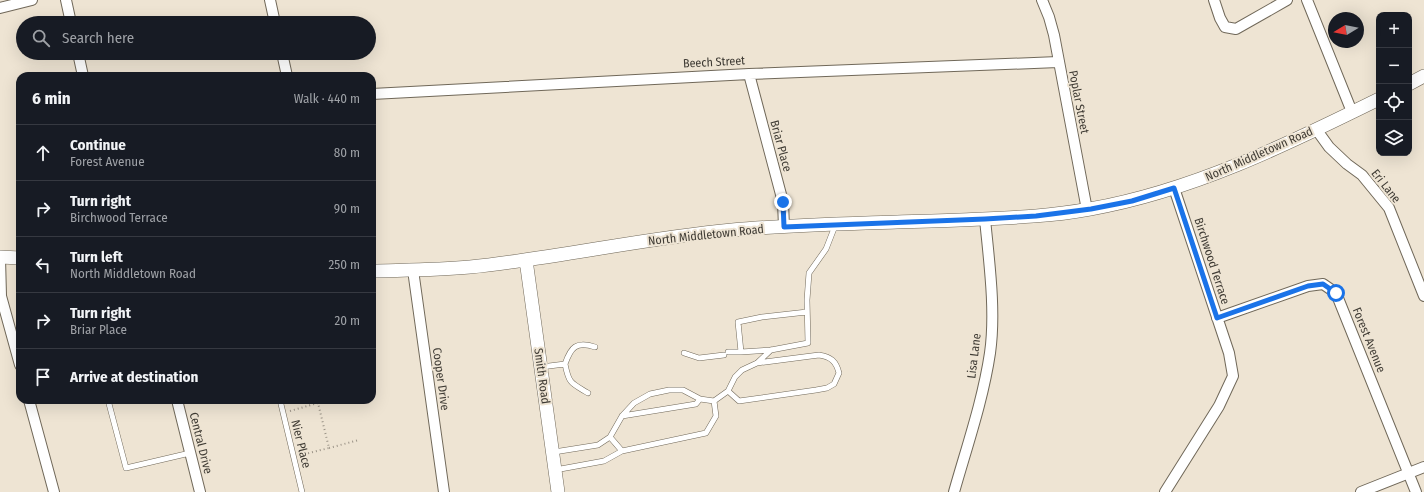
<!DOCTYPE html>
<meta charset="utf-8">
<style>
:root{--surface:#171b24;--page:#242831;--text:#f1f3f6;--muted:#9ea1a6;--line:#363941}
body{margin:0;font-family:"Fira Sans Condensed",sans-serif;background:var(--page);color:var(--text)}
.controls{position:absolute;right:12px;top:12px;display:grid;overflow:hidden;border-radius:8px;box-shadow:0 4px 16px #0002}
.controls button{width:36px;height:36px;display:grid;place-items:center;padding:0;border:0;border-bottom:1px solid var(--line);background:var(--surface);color:var(--text);font:20px sans-serif}
.compass{position:absolute;left:1328px;top:12px;width:36px;height:36px;border-radius:50%;background:var(--surface);box-shadow:0 4px 16px #0002;rotate:260deg}
.stop{position:absolute;width:12px;height:12px;margin:-9px;border:3px solid #1a73e8;border-radius:50%;background:#fff}
.stop.end{background:#1a73e8;border-color:#fff;box-shadow:0 1px 4px #0008}
.list{margin:0;padding:0;list-style:none}
h2{display:flex;justify-content:space-between;align-items:center;height:52px;margin:0;padding:0 16px;font-size:17px}
h2 small{font-size:13px;font-weight:400;color:var(--muted)}
.list li{display:grid;grid-template-columns:26px 1fr auto;gap:12px;align-items:center;box-sizing:border-box;height:56px;padding:0 16px;border-top:1px solid var(--line)}
.list b{display:block;font-size:15px;white-space:nowrap}
.list p{margin:0;font-size:13px;white-space:nowrap;color:var(--muted)}
.list em{font-size:13px;font-style:normal;color:var(--muted)}
.icon{flex:none;width:22px;height:22px;fill:none;stroke:currentColor;stroke-width:2;stroke-linecap:round;stroke-linejoin:round}
.map{position:relative;flex:none;width:1424px;height:492px;overflow:hidden}
.search{position:absolute;background:var(--surface);box-shadow:0 4px 16px #0002;left:16px;top:16px;width:360px;height:44px;display:flex;align-items:center;gap:10px;box-sizing:border-box;padding:0 14px;border-radius:22px;color:var(--muted);font-size:15px}
.panel{position:absolute;background:var(--surface);box-shadow:0 4px 16px #0002;left:16px;top:72px;width:360px;height:332px;border-radius:12px}
.map>svg:first-child{display:block}
.lines{fill:none;stroke-linecap:round;stroke-linejoin:round}
.service-casing{stroke:#706859;stroke-width:6}
.minor-casing{stroke:#706859;stroke-width:12}
.tertiary-casing{stroke:#706859;stroke-width:14}
.path{stroke:#9c9488;stroke-width:2;stroke-dasharray:1 3;stroke-linecap:butt}
.service{stroke:#fff;stroke-width:5}
.minor{stroke:#fff;stroke-width:10}
.tertiary{stroke:#fff;stroke-width:13}
.route{stroke:#1a73e8;stroke-width:5}
.labels{text-anchor:middle;dominant-baseline:central;stroke-width:4;stroke-linejoin:round;paint-order:stroke}
.street-label{font-size:12px;fill:#3f3b34;stroke:#eee4d3}
</style>
<div class="map">
<svg width="1424" height="492" viewBox="0 0 1424 492">
<rect width="100%" height="100%" fill="#eee4d3"/>
<g class="lines">
<!-- service casing -->
<g class="service-casing">
<path id="service" d="M807 312 762 317 738 322 741 352 771 350 808 343 807 300 809 273 826 249 835 226
M728 352H741
M684 353 699 358 724 355
M565 364C571 347 576 341 595 347
M541 367 565 364C569 384 571 383 588 393
M728 391 739 401 816 390 827 388 834 384 839 373C836 361 831 357 819 355L757 363
M108 400 126 468 190 453
M280 400 302 492
M622 416 696 404 700 399
M610 437 622 451
M554 452 598 445 610 437 622 416 634 403 650 394 669 390H683L700 399 714 401 728 391 735 377 742 370 757 363 771 350
M555 470 604 461 622 451 706 433 716 416 714 401"/>
</g>
<!-- minor casing -->
<g class="minor-casing">
<path id="minor" d="M66 0 71 23
M270 0 275 23
M1042 0 1049 17 1054 35 1087 210
M1214 0 1220 18 1225 27 1236 29 1287 0
M1307 0 1352 112
M0 8 32 0
M78 53 83 76
M282 53 287 76
M749 74 783 202 784 227
M372 94 749 74 1058 62
M1316 129 1329 147 1347 164 1362 175 1389 208 1424 296
M0 258 1 296 20 365
M413 270 444 492
M1217 318 1308 286 1323 284 1336 293 1416 492
M29 400 54 492
M177 400 200 492
M954 492C967 446 983 400 990 353 996 311 989 261 985 219
M1165 492 1219 406 1233 376 1229 353 1174 188
M1361 492 1424 467"/>
</g>
<!-- tertiary casing -->
<g class="tertiary-casing">
<path id="tertiary" d="M1409 84 1424 76
M0 257 20 258
M526 260 558 492
M372 271C405 270 438 270 470 267 558 258 644 238 732 230 808 223 884 223 960 220 1003 218 1047 217 1090 209 1192 191 1286 145 1379 99"/>
</g>
<!-- path -->
<path class="path" d="M290 411 318 403 329 448 301 455
M329 448 359 440"/>
<!-- service -->
<use href="#service" class="service"/>
<!-- minor -->
<use href="#minor" class="minor"/>
<!-- tertiary -->
<use href="#tertiary" class="tertiary"/>
</g>
<g class="lines">
<!-- route -->
<path class="route" d="M783 202 784 227 985 219 1036 216 1091 209 1132 201 1174 188 1217 318 1308 286 1323 284 1336 293"/>
</g>
<g class="labels">
<!-- street labels -->
<g class="street-label">
<text transform="translate(714 62) rotate(-3)">Beech Street</text>
<text transform="translate(1079 102) rotate(79)">Poplar Street</text>
<text transform="translate(781 146) rotate(75)">Briar Place</text>
<text transform="translate(1259 154) rotate(-24)">North Middletown Road</text>
<text transform="translate(1386 186) rotate(52)">Eri Lane</text>
<text transform="translate(706 235) rotate(-6)">North Middletown Road</text>
<text transform="translate(1212 261) rotate(72)">Birchwood Terrace</text>
<text transform="translate(1369 340) rotate(68)">Forest Avenue</text>
<text transform="translate(974 356) rotate(-83)">Lisa Lane</text>
<text transform="translate(542 376) rotate(82)">Smith Road</text>
<text transform="translate(441 379) rotate(82)">Cooper Drive</text>
<text transform="translate(201 443) rotate(76)">Central Drive</text>
<text transform="translate(301 444) rotate(76)">Nier Place</text>
</g>
</g>
</svg>
<div class="controls">
<button>+</button>
<button>−</button>
<button><svg class="icon" aria-label="locate" viewBox="0 0 24 24"><circle cx="12" cy="12" r="6"/><path d="M12 2v4M12 18v4M2 12h4M18 12h4"/></svg></button>
<button><svg class="icon" aria-label="layers" viewBox="0 0 24 24"><path d="M12 4l9 5-9 5-9-5zM3 14l9 5 9-5"/></svg></button>
</div>
<svg class="compass" viewBox="-18 -18 36 36"><path d="M0-13l5 13h-10z" fill="#e53935"/><path d="M0 13l5-13h-10z" fill="#9ea1a6"/></svg>
<div class="stop" style="left:1336px;top:293px"></div>
<div class="stop end" style="left:783px;top:202px"></div>
<div class="search"><svg class="icon" aria-label="search" viewBox="0 0 24 24"><circle cx="10" cy="10" r="6"/><path d="M15 15l6 6"/></svg>Search here</div>
<section class="panel">
<h2>6 min<small>Walk · 440 m</small></h2>
<ul class="list">
<li><svg class="icon" aria-label="ahead" viewBox="0 0 24 24"><path d="M12 20V5M6 11l6-6 6 6"/></svg><div><b>Continue</b><p>Forest Avenue</p></div><em>80 m</em></li>
<li><svg class="icon" aria-label="right" viewBox="0 0 24 24"><path d="M7 20v-9h11M14 6l5 5-5 5"/></svg><div><b>Turn right</b><p>Birchwood Terrace</p></div><em>90 m</em></li>
<li><svg class="icon" aria-label="left" viewBox="0 0 24 24"><path d="M17 20v-9H6M10 6l-5 5 5 5"/></svg><div><b>Turn left</b><p>North Middletown Road</p></div><em>250 m</em></li>
<li><svg class="icon" aria-label="right" viewBox="0 0 24 24"><path d="M7 20v-9h11M14 6l5 5-5 5"/></svg><div><b>Turn right</b><p>Briar Place</p></div><em>20 m</em></li>
<li><svg class="icon" aria-label="arrive" viewBox="0 0 24 24"><path d="M6 21V4h12l-3 4 3 4H6"/></svg><div><b>Arrive at destination</b></div></li>
</ul>
</section>
</div>
